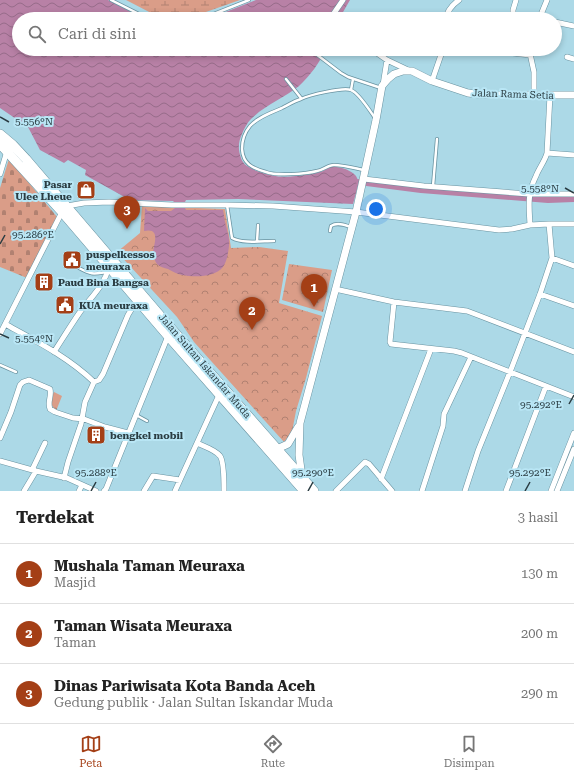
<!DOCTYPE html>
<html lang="id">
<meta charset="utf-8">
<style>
:root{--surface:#fff;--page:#f6f6f6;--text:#222;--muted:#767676;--line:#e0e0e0;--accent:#a43f16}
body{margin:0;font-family:"Roboto Serif",serif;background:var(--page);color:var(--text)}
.you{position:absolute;left:376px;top:209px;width:14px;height:14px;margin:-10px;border:3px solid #fff;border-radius:50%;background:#1a73e8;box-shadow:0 0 0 6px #1a73e833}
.badge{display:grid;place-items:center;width:26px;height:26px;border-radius:50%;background:var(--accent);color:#fff;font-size:13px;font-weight:700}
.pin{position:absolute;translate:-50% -33px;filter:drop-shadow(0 1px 2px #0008)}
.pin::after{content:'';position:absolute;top:21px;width:14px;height:12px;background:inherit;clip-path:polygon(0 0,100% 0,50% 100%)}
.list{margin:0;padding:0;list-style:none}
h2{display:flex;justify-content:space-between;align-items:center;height:52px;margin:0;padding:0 16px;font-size:17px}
h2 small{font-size:13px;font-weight:400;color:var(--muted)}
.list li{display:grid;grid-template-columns:26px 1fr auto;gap:12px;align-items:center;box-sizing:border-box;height:60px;padding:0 16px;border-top:1px solid var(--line)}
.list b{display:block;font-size:15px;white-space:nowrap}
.list p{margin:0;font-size:13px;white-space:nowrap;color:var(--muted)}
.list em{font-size:13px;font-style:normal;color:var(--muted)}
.icon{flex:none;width:22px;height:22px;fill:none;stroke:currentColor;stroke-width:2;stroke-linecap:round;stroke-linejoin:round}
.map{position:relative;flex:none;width:574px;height:491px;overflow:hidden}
.search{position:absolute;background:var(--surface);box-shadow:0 2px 6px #0003;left:12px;right:12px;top:12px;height:44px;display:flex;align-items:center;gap:10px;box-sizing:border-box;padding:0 14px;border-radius:22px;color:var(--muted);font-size:15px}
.sheet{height:232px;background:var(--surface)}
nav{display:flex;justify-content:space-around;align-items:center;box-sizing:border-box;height:56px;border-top:1px solid var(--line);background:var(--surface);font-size:11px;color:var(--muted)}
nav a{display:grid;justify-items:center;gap:2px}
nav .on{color:var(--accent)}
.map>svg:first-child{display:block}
.wetland{fill:url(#wetland-marsh)}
.cemetery{fill:url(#cemetery-stones)}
.park{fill:url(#park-crowns)}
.water{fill:url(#water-waves)}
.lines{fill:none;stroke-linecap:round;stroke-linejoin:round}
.canal{stroke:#b881a6;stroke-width:6}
.lane-casing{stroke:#6993a1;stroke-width:4}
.street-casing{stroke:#6993a1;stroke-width:6}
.secondary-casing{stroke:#6993a1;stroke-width:8}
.highway-casing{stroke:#6993a1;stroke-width:10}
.lane{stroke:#fff;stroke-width:2.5}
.street{stroke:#fff;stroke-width:5}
.secondary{stroke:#fff;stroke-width:7}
.highway{stroke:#fff;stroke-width:9}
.ticks{fill:none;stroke:#2a3c42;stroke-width:1.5}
.labels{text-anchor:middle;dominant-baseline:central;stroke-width:4;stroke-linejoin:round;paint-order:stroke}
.street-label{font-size:10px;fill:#2a3c42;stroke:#b9e6f5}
.poi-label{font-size:10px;font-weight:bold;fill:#2a3c42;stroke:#b9e6f5;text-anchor:start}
.ticks-label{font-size:10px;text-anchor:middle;fill:#2a3c42;stroke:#b9e6f5;stroke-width:4;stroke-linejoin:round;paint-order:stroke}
</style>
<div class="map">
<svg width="574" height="491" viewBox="0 0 574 491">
<defs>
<pattern id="wetland-marsh" width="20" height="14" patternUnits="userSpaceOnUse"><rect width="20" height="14" fill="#da9d88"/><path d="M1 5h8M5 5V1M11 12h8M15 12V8" fill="none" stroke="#b18171"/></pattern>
<pattern id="cemetery-stones" width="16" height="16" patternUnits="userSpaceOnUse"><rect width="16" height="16" fill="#da9d88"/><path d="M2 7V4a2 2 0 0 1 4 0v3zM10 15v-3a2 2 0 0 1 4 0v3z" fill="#b18171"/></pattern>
<pattern id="park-crowns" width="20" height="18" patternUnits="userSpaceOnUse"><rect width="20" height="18" fill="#da9d88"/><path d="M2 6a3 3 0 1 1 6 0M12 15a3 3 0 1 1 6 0" fill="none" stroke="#b18171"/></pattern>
<pattern id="water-waves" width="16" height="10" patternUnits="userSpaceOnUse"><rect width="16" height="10" fill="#b881a6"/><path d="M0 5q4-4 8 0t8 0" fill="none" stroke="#966b89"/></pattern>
</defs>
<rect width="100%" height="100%" fill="#acd9e7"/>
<!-- wetland -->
<path class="wetland" d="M126 0H240L186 19H166L155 15Z"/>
<!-- cemetery -->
<path class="cemetery" d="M9 159 58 218 27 278 0 267V188Z"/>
<!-- park -->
<path class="park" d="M142 206 225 209 231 248 259 247 288 251 279 303 322 316 306 378 296 411 292 432 284 442 194 342 177 317 117 252 140 233Z
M289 264 332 270 323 312 282 300Z
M54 392 62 396 56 411C50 405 50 400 54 392Z"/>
<!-- water -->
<path class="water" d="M0 0H108L145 19H19V49H326C320 62 310 76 299 86 284 98 265 105 251 119 247 123 244 129 242 134 238 142 238 150 241 158 243 165 250 168 257 171 270 176 282 178 296 176 305 175 314 174 323 171 325 170 328 168 331 167 339 166 351 170 356 176 357 178 358 180 359 182L353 204 238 199 186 200C184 203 184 206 186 210H223C224 214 224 218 225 222 227 231 230 238 229 246 228 254 227 261 223 267 214 278 194 277 182 275 177 274 172 271 168 269 164 268 160 267 157 264 155 261 153 256 153 252 154 244 161 227 144 231L145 208 148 211H171L175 208V203L173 201 130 200 85 175 86 170 68 160 64 163 40 150 28 127 0 108Z
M256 0H350L339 19H208Z"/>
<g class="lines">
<!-- canal -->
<path class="canal" d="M359 182 421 190 548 200 574 199"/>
<!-- lane casing -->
<g class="lane-casing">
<path id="lane" d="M111 0 149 19
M201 19 249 0
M316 54 341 73 348 77 381 88
M286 79 301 98
M351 90 353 79
M364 170C354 168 343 165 334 165 328 165 323 170 317 171 306 174 276 176 266 172 252 168 243 164 242 149 242 141 245 132 250 126 258 117 271 113 282 108 288 105 294 101 301 99 309 95 343 87 351 90 359 93 370 111 375 118
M433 186 437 139
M227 205 232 238C243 244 262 241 274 241
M330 231 331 226C337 222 345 225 351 227
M257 242 258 225
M79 268C92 275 93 274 107 272
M0 365 16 372
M136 415 147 421"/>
</g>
<!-- street casing -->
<g class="street-casing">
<path id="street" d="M516 0 513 10V13L516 15 526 19
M540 17 547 19
M330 19 343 0
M446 19C447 10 452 5 459 0
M537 19 540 17 547 0
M555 22 574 26
M371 49 387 60 408 70
M479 49 530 55
M529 49 534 72V95
M567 57 574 59
M432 81 443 49
M383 85 387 60
M550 95 547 153 574 155
M0 174 7 151
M364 179 424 186 529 194H574
M67 206 84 203 109 202 172 205H226L273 206 356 212 499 230 512 229 530 225 549 224 552 258 540 294 510 372 478 451 465 491
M549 224H574
M530 225C529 206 527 194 536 176 539 168 545 161 547 153
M552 258 574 266
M335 289 394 302 467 311 475 314 574 352
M540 294 574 306
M394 302 390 342 391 344 454 351 462 353 574 397
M5 324C36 341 68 357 94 382
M0 334 62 212
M54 352C63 338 71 325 80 312 91 297 104 286 109 267
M0 438 11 412 20 385 23 382 29 380 50 389C52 396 47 402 50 409L55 412 73 418 84 419 105 427 128 433
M197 443C203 446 216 450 220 456 224 461 224 483 224 491
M0 461 36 471 67 478 96 491
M32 470 45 443
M64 478 68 462 81 424 85 402 94 382 99 380 103 374 128 315 131 310 138 302
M381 479 431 349
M24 491 36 471
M79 491 82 485
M104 491 106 489 168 336
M144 491 153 476 180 480 219 395
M175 491 180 480
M336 491 365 462 369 464 392 491
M422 491 443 426 444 414 471 357
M506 491 546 386
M551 491 574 433
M557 491 574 449"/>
</g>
<!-- secondary casing -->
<g class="secondary-casing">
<path id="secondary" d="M277 449 288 444 298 427
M302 477 299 455 300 423 356 212 376 120 382 86 388 79 394 74 403 71H412L432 81 468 93 476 94 492 95H574"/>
</g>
<!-- highway casing -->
<g class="highway-casing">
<path id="highway" d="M0 134 13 145 26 159 163 319 314 491
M0 144 62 212 168 336 304 491"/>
</g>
<!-- lane -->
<use href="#lane" class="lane"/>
<!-- street -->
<use href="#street" class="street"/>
<!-- secondary -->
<use href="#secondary" class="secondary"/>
<!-- highway -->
<use href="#highway" class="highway"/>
</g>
<!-- ticks -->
<path class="ticks" d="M0 117 9 122M565 188 574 193M0 244 5 235M0 334 9 338M569 404 574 395M91 491 96 482M308 491 313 482M525 491 530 482"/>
<!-- icons -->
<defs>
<g id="shop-square" transform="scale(1)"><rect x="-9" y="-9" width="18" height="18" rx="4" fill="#a43f16" stroke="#b9e6f5"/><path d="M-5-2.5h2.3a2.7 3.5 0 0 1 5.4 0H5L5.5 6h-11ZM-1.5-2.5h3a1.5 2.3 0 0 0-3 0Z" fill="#fff"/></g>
<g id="civic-square" transform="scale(1)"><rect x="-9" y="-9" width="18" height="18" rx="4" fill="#a43f16" stroke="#b9e6f5"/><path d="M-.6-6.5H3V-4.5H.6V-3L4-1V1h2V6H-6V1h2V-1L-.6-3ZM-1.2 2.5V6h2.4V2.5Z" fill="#fff"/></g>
<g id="building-square" transform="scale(1)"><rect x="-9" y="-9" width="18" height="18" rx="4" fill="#a43f16" stroke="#b9e6f5"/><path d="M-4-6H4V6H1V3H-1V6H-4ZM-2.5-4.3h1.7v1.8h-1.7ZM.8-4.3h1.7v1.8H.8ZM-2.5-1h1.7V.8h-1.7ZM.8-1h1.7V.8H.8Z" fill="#fff"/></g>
</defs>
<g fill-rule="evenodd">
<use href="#shop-square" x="86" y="190"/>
<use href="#civic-square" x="72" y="260"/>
<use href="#building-square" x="44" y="282"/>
<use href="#civic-square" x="65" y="305"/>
<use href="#building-square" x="96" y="435"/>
</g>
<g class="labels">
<!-- street labels -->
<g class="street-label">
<text transform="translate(513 94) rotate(2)">Jalan Rama Setia</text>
<text transform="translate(205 366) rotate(49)">Jalan Sultan Iskandar Muda</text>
</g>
<!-- poi labels -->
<g class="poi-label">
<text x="72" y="184" text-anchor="end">Pasar<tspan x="72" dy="12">Ulee Lheue</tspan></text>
<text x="86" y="254">puspelkessos<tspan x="86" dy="12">meuraxa</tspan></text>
<text x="58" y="282">Paud Bina Bangsa</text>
<text x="79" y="305">KUA meuraxa</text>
<text x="110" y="435">bengkel mobil</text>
</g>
</g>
<g class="ticks-label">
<text x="34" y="125">5.556°N</text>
<text x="540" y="192">5.558°N</text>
<text x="33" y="238">95.286°E</text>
<text x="34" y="342">5.554°N</text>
<text x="541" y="408">95.292°E</text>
<text x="96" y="476">95.288°E</text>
<text x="313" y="476">95.290°E</text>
<text x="530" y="476">95.292°E</text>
</g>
</svg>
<div class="you"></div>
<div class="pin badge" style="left:314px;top:307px">1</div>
<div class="pin badge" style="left:252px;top:330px">2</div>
<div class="pin badge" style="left:127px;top:229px">3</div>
<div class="search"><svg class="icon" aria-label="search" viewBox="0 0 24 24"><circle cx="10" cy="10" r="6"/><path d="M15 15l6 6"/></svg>Cari di sini</div>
</div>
<section class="sheet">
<h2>Terdekat<small>3 hasil</small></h2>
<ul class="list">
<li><span class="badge">1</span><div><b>Mushala Taman Meuraxa</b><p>Masjid</p></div><em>130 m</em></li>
<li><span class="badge">2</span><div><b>Taman Wisata Meuraxa</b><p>Taman</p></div><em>200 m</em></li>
<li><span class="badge">3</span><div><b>Dinas Pariwisata Kota Banda Aceh</b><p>Gedung publik · Jalan Sultan Iskandar Muda</p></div><em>290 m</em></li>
</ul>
</section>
<nav>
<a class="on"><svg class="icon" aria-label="map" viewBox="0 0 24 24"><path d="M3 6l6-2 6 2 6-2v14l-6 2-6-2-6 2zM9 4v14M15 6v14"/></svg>Peta</a>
<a><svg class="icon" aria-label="directions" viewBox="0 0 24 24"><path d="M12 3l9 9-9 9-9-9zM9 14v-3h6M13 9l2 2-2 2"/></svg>Rute</a>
<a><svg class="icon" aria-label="saved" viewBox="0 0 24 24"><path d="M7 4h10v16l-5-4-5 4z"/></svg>Disimpan</a>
</nav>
